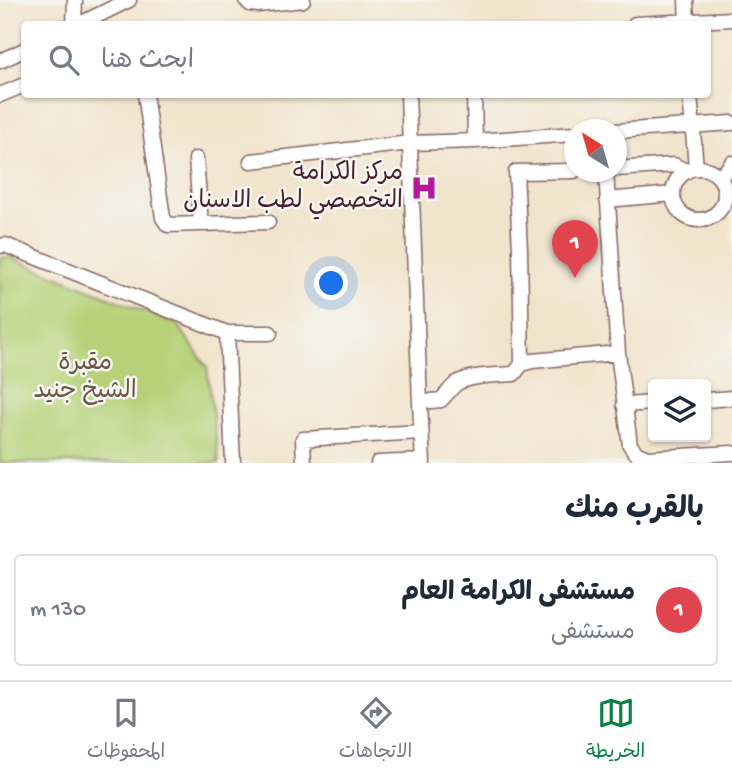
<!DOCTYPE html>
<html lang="ar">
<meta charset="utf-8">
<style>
:root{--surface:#fff;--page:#f2f2f3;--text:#1f2937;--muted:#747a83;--line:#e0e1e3;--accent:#0b8043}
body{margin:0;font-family:"Gochi Hand","Playpen Sans Arabic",sans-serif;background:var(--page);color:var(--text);direction:rtl}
.controls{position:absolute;right:21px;bottom:21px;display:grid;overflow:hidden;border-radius:7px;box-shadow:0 2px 5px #0004}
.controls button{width:63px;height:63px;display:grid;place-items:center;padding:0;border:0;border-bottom:2px solid var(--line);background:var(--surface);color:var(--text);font:35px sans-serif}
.compass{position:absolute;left:564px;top:119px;width:63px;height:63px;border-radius:50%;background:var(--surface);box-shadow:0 2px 5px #0004;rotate:323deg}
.you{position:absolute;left:332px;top:284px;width:24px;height:24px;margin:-18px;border:5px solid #fff;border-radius:50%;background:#1a73e8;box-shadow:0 0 0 10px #1a73e833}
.badge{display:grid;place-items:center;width:46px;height:46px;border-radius:50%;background:var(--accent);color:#fff;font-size:23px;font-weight:700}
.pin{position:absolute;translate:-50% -58px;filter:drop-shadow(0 2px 4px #0008)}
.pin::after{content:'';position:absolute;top:37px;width:24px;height:21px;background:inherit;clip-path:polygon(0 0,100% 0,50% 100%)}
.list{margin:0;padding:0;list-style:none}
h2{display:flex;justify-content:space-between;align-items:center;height:91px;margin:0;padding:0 28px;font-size:30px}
h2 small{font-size:23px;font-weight:400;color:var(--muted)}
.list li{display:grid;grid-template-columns:46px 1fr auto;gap:21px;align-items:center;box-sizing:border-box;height:112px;margin:0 14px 14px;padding:0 14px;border:2px solid var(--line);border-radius:7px}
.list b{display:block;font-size:26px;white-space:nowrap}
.list p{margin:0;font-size:23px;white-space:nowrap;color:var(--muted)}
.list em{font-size:23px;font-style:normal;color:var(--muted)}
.icon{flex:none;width:38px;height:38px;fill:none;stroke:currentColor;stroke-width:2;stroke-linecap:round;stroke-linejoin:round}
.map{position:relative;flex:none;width:732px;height:463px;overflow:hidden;direction:ltr}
.search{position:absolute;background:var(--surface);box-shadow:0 2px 5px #0004;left:21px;right:21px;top:21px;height:77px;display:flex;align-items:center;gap:18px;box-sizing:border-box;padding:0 24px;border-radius:7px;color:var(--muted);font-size:26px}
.sheet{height:217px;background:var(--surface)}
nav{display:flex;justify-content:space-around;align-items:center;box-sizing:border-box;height:98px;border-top:2px solid var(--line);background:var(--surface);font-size:19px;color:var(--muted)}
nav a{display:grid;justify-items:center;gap:4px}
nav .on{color:var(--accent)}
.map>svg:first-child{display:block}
.green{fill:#b6d177;stroke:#807851;stroke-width:2}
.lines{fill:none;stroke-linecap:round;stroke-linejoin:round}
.minor-casing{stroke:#846463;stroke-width:17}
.minor{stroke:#fff;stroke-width:14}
.labels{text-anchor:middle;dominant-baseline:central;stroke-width:5;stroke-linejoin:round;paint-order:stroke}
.poi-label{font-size:24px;fill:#4a1f2b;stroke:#f6f6f2;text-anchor:end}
.park-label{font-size:24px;fill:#6a5442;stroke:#f6f6f2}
</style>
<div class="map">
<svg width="732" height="463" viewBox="0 0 732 463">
<rect width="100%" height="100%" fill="#f6f6f2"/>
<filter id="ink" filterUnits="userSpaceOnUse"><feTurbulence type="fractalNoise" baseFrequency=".0143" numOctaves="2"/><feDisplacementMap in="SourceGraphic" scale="14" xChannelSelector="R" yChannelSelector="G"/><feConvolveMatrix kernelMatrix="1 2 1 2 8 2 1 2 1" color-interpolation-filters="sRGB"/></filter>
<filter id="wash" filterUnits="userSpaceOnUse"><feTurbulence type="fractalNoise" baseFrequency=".00686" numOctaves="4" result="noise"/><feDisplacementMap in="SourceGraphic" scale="28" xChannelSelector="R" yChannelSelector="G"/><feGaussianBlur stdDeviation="1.57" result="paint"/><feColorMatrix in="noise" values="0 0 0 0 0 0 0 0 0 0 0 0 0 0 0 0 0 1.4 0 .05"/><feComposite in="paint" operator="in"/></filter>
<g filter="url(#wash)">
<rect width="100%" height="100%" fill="#f1e4cc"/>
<!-- green -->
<path class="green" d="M9 257 178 325 207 367 219 463H0V258Z"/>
</g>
<g filter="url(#ink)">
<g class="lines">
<!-- minor casing -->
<g class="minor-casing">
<path id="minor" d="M246 0 250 4 258 5 303 0
M686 0 687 24
M74 24 75 0
M80 24 129 0
M635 24 732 19
M0 61 24 50
M145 94 163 218 168 225 268 222
M408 94 420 403 423 463
M474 94 475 141
M690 94 696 168
M0 95 24 85
M616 131 732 123
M196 159 201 224
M251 161 410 143 475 141 574 134
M673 194a26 26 0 1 1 52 0a26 26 0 1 1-52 0Z
M616 169 674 165 686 171
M720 178 732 163
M607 200 673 194
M0 246 5 245 227 333H270
M227 333 233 463
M618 353 630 445 636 453 647 458 732 453
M522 364 520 249 516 172 574 171
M706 400 732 398
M431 401 441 400C447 394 451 388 457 383 470 375 498 375 514 374L522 364 532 361 618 353 606 172
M624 405 653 403
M304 463 303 439 421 432
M378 463 423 461"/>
</g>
<!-- minor -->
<use href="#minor" class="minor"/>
</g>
</g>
<!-- icons -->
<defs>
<g id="hospital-bare" transform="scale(2.1)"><path d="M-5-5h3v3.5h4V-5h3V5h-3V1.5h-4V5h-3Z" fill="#b5179e" stroke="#f6f6f2" stroke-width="2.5" paint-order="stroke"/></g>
</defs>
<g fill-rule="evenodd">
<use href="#hospital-bare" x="424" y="188"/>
</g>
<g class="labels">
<!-- poi labels -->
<g class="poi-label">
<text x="403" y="174">مركز الكرامة<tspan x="403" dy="28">التخصصي لطب الاسنان</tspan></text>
</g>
<!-- park labels -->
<g class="park-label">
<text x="85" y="364">مقبرة<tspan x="85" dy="28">الشيخ جنيد</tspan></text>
</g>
</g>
</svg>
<div class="controls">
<button><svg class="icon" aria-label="layers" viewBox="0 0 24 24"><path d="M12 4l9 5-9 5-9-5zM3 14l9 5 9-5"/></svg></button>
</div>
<svg class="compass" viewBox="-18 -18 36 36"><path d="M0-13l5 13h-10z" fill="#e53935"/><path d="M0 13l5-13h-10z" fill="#747a83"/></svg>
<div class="you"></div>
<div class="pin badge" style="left:575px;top:278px;background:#e0444e">1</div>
<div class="search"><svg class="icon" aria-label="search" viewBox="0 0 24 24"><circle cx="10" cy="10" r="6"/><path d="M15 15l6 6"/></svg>ابحث هنا</div>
</div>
<section class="sheet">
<h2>بالقرب منك<small></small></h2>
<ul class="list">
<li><span class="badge" style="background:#e0444e">1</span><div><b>مستشفى الكرامة العام</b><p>مستشفى</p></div><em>130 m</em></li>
</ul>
</section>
<nav>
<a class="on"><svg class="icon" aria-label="map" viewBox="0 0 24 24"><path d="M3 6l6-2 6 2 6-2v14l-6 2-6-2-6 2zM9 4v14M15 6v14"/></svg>الخريطة</a>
<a><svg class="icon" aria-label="directions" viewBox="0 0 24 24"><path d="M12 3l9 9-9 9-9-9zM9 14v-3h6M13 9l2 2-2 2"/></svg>الاتجاهات</a>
<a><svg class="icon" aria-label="saved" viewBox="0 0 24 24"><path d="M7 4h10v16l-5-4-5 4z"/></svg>المحفوظات</a>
</nav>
